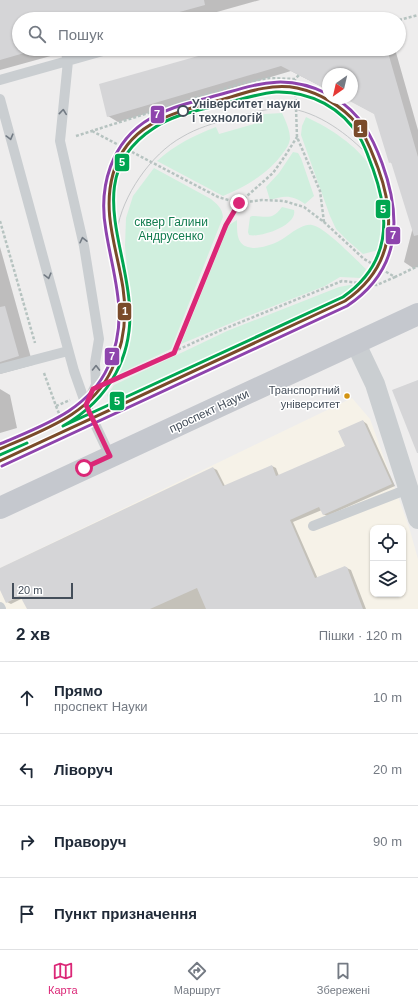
<!DOCTYPE html>
<html lang="uk">
<meta charset="utf-8">
<style>
:root{--surface:#fff;--page:#f2f2f3;--text:#1f2937;--muted:#747a83;--line:#e0e1e3;--accent:#db2777}
body{margin:0;font-family:Arial,sans-serif;background:var(--page);color:var(--text)}
.controls{position:absolute;right:12px;bottom:12px;display:grid;overflow:hidden;border-radius:8px;box-shadow:0 1px 3px #0004}
.controls button{width:36px;height:36px;display:grid;place-items:center;padding:0;border:0;border-bottom:1px solid var(--line);background:var(--surface);color:var(--text);font:20px sans-serif}
.compass{position:absolute;left:322px;top:68px;width:36px;height:36px;border-radius:50%;background:var(--surface);box-shadow:0 1px 3px #0004;rotate:214deg}
.scale{position:absolute;left:12px;bottom:10px;width:61px;box-sizing:border-box;padding-left:4px;border:2px solid #444e5a;border-top:0;font-size:11px;line-height:14px;white-space:nowrap;color:#444e5a;-webkit-text-stroke:3px #fff;paint-order:stroke}
.stop{position:absolute;width:12px;height:12px;margin:-9px;border:3px solid #db2777;border-radius:50%;background:#fff}
.stop.end{background:#db2777;border-color:#fff;box-shadow:0 1px 4px #0008}
.list{margin:0;padding:0;list-style:none}
h2{display:flex;justify-content:space-between;align-items:center;height:52px;margin:0;padding:0 16px;font-size:17px}
h2 small{font-size:13px;font-weight:400;color:var(--muted)}
.list li{display:grid;grid-template-columns:26px 1fr auto;gap:12px;align-items:center;box-sizing:border-box;height:72px;padding:0 16px;border-top:1px solid var(--line)}
.list b{display:block;font-size:15px;white-space:nowrap}
.list p{margin:0;font-size:13px;white-space:nowrap;color:var(--muted)}
.list em{font-size:13px;font-style:normal;color:var(--muted)}
.icon{flex:none;width:22px;height:22px;fill:none;stroke:currentColor;stroke-width:2;stroke-linecap:round;stroke-linejoin:round}
.map{position:relative;flex:none;width:418px;height:609px;overflow:hidden}
.search{position:absolute;background:var(--surface);box-shadow:0 1px 3px #0004;left:12px;right:12px;top:12px;height:44px;display:flex;align-items:center;gap:10px;box-sizing:border-box;padding:0 14px;border-radius:22px;color:var(--muted);font-size:15px}
.sheet{height:340px;background:var(--surface)}
nav{display:flex;justify-content:space-around;align-items:center;box-sizing:border-box;height:56px;border-top:1px solid var(--line);background:var(--surface);font-size:11px;color:var(--muted)}
nav a{display:grid;justify-items:center;gap:2px}
nav .on{color:var(--accent)}
.map>svg:first-child{display:block}
.commercial{fill:#f6f2e8;fill-rule:evenodd}
.green{fill:#d0efde}
.shadow{fill:#0003}
.building{fill:#d5d5d7}
.lines{fill:none;stroke-linecap:round;stroke-linejoin:round}
.path{stroke:#b6c3c0;stroke-width:2.5;stroke-dasharray:3 2;stroke-linecap:butt}
.lane{stroke:#caced1;stroke-width:10}
.street{stroke:#caced1;stroke-width:20}
.primary{stroke:#c5c8ce;stroke-width:22}
.tram{stroke:#c4c6c8;stroke-width:1}
.tram-1-casing{stroke:#fff;stroke-width:6}
.tram-2-casing{stroke:#fff;stroke-width:6}
.tram-3-casing{stroke:#fff;stroke-width:6}
.tram-1{stroke:#7a4b2a;stroke-width:3}
.tram-2{stroke:#00a651;stroke-width:3}
.tram-3{stroke:#8e44ad;stroke-width:3}
.oneway{stroke:#737b84}
.route{stroke:#db2777;stroke-width:5}
.stop-dot{fill:#fff;stroke:#444e5a;stroke-width:2}
.bus-dot{fill:#d39412;stroke:#fff;stroke-width:1.5}
.labels{text-anchor:middle;dominant-baseline:central;stroke-width:3;stroke-linejoin:round;paint-order:stroke}
.bus-label{font-size:11px;fill:#444e5a;stroke:#fff;text-anchor:end}
.stop-label{font-size:12px;font-weight:bold;fill:#444e5a;stroke:#fff;text-anchor:start}
.park-label{font-size:12px;fill:#137d50;stroke:#fff}
.street-label{font-size:12px;fill:#444e5a;stroke:#fff}
.line-badge{stroke:#fff;stroke-width:1.5}
.badge-label{font-size:11px;text-anchor:middle;font-weight:bold;fill:#fff}
</style>
<div class="map">
<svg width="418" height="609" viewBox="0 0 418 609">
<rect width="100%" height="100%" fill="#eeeded"/>
<!-- commercial -->
<path class="commercial" d="M352 398 370 419 409 527 418 559V609H0V568ZM373 528H403V594H373Z"/>
<!-- green -->
<path class="green" d="M282 113C286 122 290 130 290 139 289 145 286 149 283 153 268 174 246 186 223 196L157 161C176 144 193 136 216 127L219 134 254 124 253 117 265 114Z
M306 117C330 128 356 145 371 167 379 179 384 203 384 217 384 229 383 239 379 250L363 254 348 241 336 229 330 216 301 135 302 126Z
M293 152 298 153 301 158 314 196 305 204C293 195 284 195 270 200L266 187 279 173Z
M154 168 211 199C218 205 222 208 223 217L171 349 114 376 125 355 132 331 128 278 125 246 126 218 133 196Z
M282 207 294 210C298 225 261 238 249 235L248 232 250 217 252 216C266 216 272 221 282 207Z
M237 220C237 233 236 247 253 248 262 248 271 245 279 241 289 236 301 223 312 225 325 227 355 259 366 269L361 278 340 277 325 286 248 316 181 344 229 225Z
M350 285H355L347 293 119 398 109 399 107 395 114 385 227 331 339 287Z"/>
<!-- shadow -->
<path class="shadow" d="M0 0H260L192 19H19V49H76L0 70Z
M229 49H319L325 52 336 49H395L418 130V267L413 268 404 262 413 227 393 164 390 162 375 114 345 98H352V74H328V90L291 71 118 122 108 116Z
M0 247 33 365 0 374Z
M0 389 10 395 17 428 0 433Z
M363 421 367 424 395 486 327 516 323 514 322 510 293 522 318 579 345 567 351 570 366 609H28L23 598 11 604 7 602 0 588V569L213 468 217 470 225 486 272 466 276 468 279 476 346 446Z"/>
<!-- building -->
<path class="building" d="M0 0H204L205 5 154 19H19V49H38L0 60Z
M223 49H322L325 51 332 49H387L418 157V235L414 236 391 162 389 163 374 114 344 98H352V74H328V90L281 66 107 117 99 84Z
M5 306 19 356 0 362V307Z
M418 380V453H417L392 390Z
M363 420 392 484 323 515 319 507 290 520 315 578 345 566 346 567H347L363 609H206L197 588 150 609H27L20 596 6 603 0 590V568L213 467 223 486 272 465 276 476 345 446 338 431Z"/>
<g class="lines">
<!-- path -->
<path class="path" d="M399 20 418 15
M295 79 297 137 320 191 324 222
M92 131 218 197 239 203 262 200 284 201 304 207 324 222 364 259 395 277 418 266
M76 136 243 83 269 78 295 79 299 75
M0 221 35 343
M174 353 226 225 239 203 273 173 285 156 297 137
M44 373 56 406 62 421
M110 381 219 331 342 281 377 285 395 277
M56 406 70 400"/>
<!-- lane -->
<path class="lane" d="M65 49 68 61 60 141 84 246 99 339 95 363 96 385 86 405
M0 80 110 49
M0 99 74 371 86 405 110 456
M0 369 68 351
M313 526 408 489
M0 607 1 609"/>
<!-- street -->
<path class="street" d="M356 344 375 384 418 519"/>
<!-- primary -->
<path class="primary" d="M0 508 418 314"/>
<!-- tram -->
<path class="tram" d="M118 262C117 252 116 241 117 231 122 196 151 154 182 137 197 128 214 123 230 119 247 114 264 109 281 108 312 108 344 131 365 152 372 159 376 168 381 177"/>
<!-- tram-1 casing -->
<g class="tram-1-casing">
<path id="tram-1" d="M0 449C43 430 91 415 112 369 124 344 127 316 123 288 117 249 102 213 113 174 128 120 178 112 224 99 247 92 272 83 297 88 320 93 342 106 357 124 367 137 372 153 378 168 397 220 393 268 345 301L0 461"/>
</g>
<!-- tram-2 casing -->
<g class="tram-2-casing">
<path id="tram-2" d="M276 92C310 91 343 108 360 138 366 148 369 159 373 169 391 219 390 264 343 297L63 426C110 399 135 354 129 300 123 237 86 172 154 128 171 116 192 112 211 107 233 102 254 94 276 92Z
M0 455 27 443 2 454"/>
</g>
<!-- tram-3 casing -->
<g class="tram-3-casing">
<path id="tram-3" d="M0 444C41 426 88 411 108 367 130 317 114 281 106 231 98 187 111 141 151 118 170 107 190 103 211 97 256 85 283 72 328 94
M2 466 347 306C401 270 402 218 382 163 372 136 360 113 335 98"/>
</g>
<!-- tram-1 -->
<use href="#tram-1" class="tram-1"/>
<!-- tram-2 -->
<use href="#tram-2" class="tram-2"/>
<!-- tram-3 -->
<use href="#tram-3" class="tram-3"/>
</g>
<!-- one-way arrows -->
<defs><path id="oneway-chevron" d="M-2-3.5L2.5 0L-2 3.5" fill="none" stroke-width="1.6" stroke-linecap="round" stroke-linejoin="round"/></defs>
<g class="oneway">
<use href="#oneway-chevron" transform="translate(63 112) rotate(-84)"/>
<use href="#oneway-chevron" transform="translate(10 137) rotate(75)"/>
<use href="#oneway-chevron" transform="translate(83 240) rotate(-103)"/>
<use href="#oneway-chevron" transform="translate(48 276) rotate(75)"/>
<use href="#oneway-chevron" transform="translate(96 368) rotate(-89)"/>
</g>
<g class="lines">
<!-- route -->
<path class="route" d="M84 468 110 456 86 405 93 389 174 353 226 225 239 203"/>
</g>
<!-- markers -->
<circle class="stop-dot" cx="183" cy="111" r="5"/>
<circle class="bus-dot" cx="347" cy="396" r="3.5"/>
<g class="labels">
<!-- bus labels -->
<g class="bus-label">
<text x="340" y="390">Транспортний<tspan x="340" dy="14">університет</tspan></text>
</g>
<!-- stop labels -->
<g class="stop-label">
<text x="192" y="104">Університет науки<tspan x="192" dy="14">і технологій</tspan></text>
</g>
<!-- park labels -->
<g class="park-label">
<text x="171" y="222">сквер Галини<tspan x="171" dy="14">Андрусенко</tspan></text>
</g>
<!-- street labels -->
<g class="street-label">
<text transform="translate(209 411) rotate(-25)">проспект Науки</text>
</g>
</g>
<g class="line-badge">
<rect x="150" y="105" width="15" height="19" rx="4" fill="#8e44ad"/>
<rect x="353" y="119" width="15" height="19" rx="4" fill="#7a4b2a"/>
<rect x="114" y="153" width="16" height="19" rx="4" fill="#00a651"/>
<rect x="375" y="199" width="16" height="20" rx="4" fill="#00a651"/>
<rect x="385" y="226" width="16" height="19" rx="4" fill="#8e44ad"/>
<rect x="117" y="302" width="15" height="19" rx="4" fill="#7a4b2a"/>
<rect x="104" y="347" width="16" height="19" rx="4" fill="#8e44ad"/>
<rect x="109" y="391" width="16" height="20" rx="4" fill="#00a651"/>
</g>
<g class="badge-label">
<text x="157" y="118">7</text>
<text x="360" y="133">1</text>
<text x="122" y="166">5</text>
<text x="383" y="213">5</text>
<text x="393" y="239">7</text>
<text x="125" y="315">1</text>
<text x="112" y="360">7</text>
<text x="117" y="405">5</text>
</g>
</svg>
<div class="controls">
<button><svg class="icon" aria-label="locate" viewBox="0 0 24 24"><circle cx="12" cy="12" r="6"/><path d="M12 2v4M12 18v4M2 12h4M18 12h4"/></svg></button>
<button><svg class="icon" aria-label="layers" viewBox="0 0 24 24"><path d="M12 4l9 5-9 5-9-5zM3 14l9 5 9-5"/></svg></button>
</div>
<svg class="compass" viewBox="-18 -18 36 36"><path d="M0-13l5 13h-10z" fill="#e53935"/><path d="M0 13l5-13h-10z" fill="#747a83"/></svg>
<div class="scale">20 m</div>
<div class="stop" style="left:84px;top:468px"></div>
<div class="stop end" style="left:239px;top:203px"></div>
<div class="search"><svg class="icon" aria-label="search" viewBox="0 0 24 24"><circle cx="10" cy="10" r="6"/><path d="M15 15l6 6"/></svg>Пошук</div>
</div>
<section class="sheet">
<h2>2 хв<small>Пішки · 120 m</small></h2>
<ul class="list">
<li><svg class="icon" aria-label="ahead" viewBox="0 0 24 24"><path d="M12 20V5M6 11l6-6 6 6"/></svg><div><b>Прямо</b><p>проспект Науки</p></div><em>10 m</em></li>
<li><svg class="icon" aria-label="left" viewBox="0 0 24 24"><path d="M17 20v-9H6M10 6l-5 5 5 5"/></svg><div><b>Ліворуч</b></div><em>20 m</em></li>
<li><svg class="icon" aria-label="right" viewBox="0 0 24 24"><path d="M7 20v-9h11M14 6l5 5-5 5"/></svg><div><b>Праворуч</b></div><em>90 m</em></li>
<li><svg class="icon" aria-label="arrive" viewBox="0 0 24 24"><path d="M6 21V4h12l-3 4 3 4H6"/></svg><div><b>Пункт призначення</b></div></li>
</ul>
</section>
<nav>
<a class="on"><svg class="icon" aria-label="map" viewBox="0 0 24 24"><path d="M3 6l6-2 6 2 6-2v14l-6 2-6-2-6 2zM9 4v14M15 6v14"/></svg>Карта</a>
<a><svg class="icon" aria-label="directions" viewBox="0 0 24 24"><path d="M12 3l9 9-9 9-9-9zM9 14v-3h6M13 9l2 2-2 2"/></svg>Маршрут</a>
<a><svg class="icon" aria-label="saved" viewBox="0 0 24 24"><path d="M7 4h10v16l-5-4-5 4z"/></svg>Збережені</a>
</nav>
